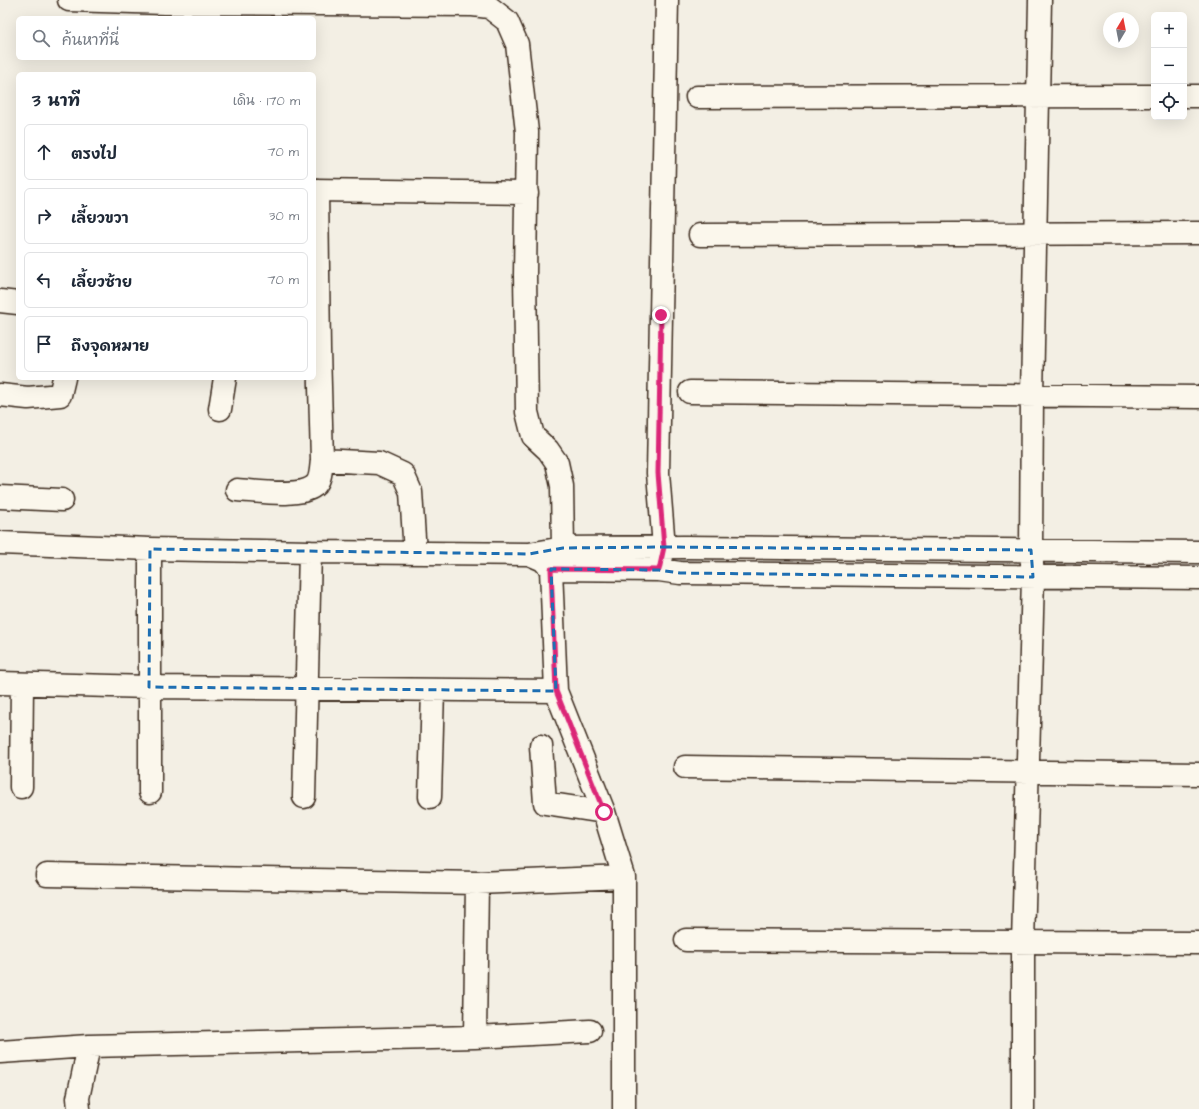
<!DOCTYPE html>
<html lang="th">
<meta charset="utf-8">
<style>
:root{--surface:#fff;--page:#f2f2f3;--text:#1f2937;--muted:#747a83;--line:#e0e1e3}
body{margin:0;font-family:"Architects Daughter","Playpen Sans Thai",sans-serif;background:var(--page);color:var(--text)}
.controls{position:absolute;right:12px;top:12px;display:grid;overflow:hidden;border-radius:6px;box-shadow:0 4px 16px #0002}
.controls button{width:36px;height:36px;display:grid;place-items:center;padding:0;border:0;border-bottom:1px solid var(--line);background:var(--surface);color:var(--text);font:20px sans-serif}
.compass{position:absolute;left:1103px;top:12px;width:36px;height:36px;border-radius:50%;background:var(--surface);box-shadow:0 4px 16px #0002;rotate:10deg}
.stop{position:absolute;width:12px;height:12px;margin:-9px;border:3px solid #db2777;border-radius:50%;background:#fff}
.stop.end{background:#db2777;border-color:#fff;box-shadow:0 1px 4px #0008}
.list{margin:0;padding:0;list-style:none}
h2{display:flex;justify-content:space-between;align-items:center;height:52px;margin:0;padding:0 16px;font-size:17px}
h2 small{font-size:13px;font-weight:400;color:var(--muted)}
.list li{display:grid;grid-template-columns:26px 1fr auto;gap:12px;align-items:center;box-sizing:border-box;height:56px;margin:0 8px 8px;padding:0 8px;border:1px solid var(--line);border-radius:6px}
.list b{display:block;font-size:15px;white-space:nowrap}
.list em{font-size:13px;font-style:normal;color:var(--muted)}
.icon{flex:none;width:22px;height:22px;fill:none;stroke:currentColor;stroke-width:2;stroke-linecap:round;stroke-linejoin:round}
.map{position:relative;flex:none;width:1199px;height:1109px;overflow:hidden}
.search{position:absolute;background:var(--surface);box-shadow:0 4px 16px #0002;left:16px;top:16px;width:300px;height:44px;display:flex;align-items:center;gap:10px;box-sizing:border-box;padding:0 14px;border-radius:6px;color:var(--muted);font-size:15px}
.panel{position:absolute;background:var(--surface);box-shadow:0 4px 16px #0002;left:16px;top:72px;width:300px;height:308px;border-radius:6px}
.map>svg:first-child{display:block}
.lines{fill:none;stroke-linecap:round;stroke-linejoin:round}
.minor-casing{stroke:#3b2a1e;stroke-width:25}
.minor{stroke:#fbf7ec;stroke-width:22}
.route{stroke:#db2777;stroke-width:5}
.marked{fill:none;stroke:#1f6fb2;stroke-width:3;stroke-dasharray:8 5;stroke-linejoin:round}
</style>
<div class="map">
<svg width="1199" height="1109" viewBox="0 0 1199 1109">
<rect width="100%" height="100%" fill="#f3efe4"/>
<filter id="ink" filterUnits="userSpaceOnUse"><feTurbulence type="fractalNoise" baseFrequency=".025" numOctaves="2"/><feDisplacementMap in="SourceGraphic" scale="8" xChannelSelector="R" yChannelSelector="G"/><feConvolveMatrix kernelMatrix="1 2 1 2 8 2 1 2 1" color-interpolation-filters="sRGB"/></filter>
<g filter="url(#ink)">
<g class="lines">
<!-- minor casing -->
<g class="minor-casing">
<path id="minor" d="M69 0 165 3 473 5 489 7 507 21 517 44 527 132 525 275 527 412 533 436 548 450 557 463 562 486 563 548 529 554
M1184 96H1199
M697 97 1154 96
M314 190 527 193
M700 235 1199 233
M0 301 18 303
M690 392 1199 397
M0 395 28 398 60 395 64 378
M220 409 225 378
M322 460 379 463 403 474 411 492 415 553
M237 490C257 491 299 498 314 486 321 481 321 468 322 460L319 350 317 190
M0 497 62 500
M0 543 150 549 310 552 529 554 543 560 551 569 659 570 680 573 1199 578
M150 549V792
M661 561 664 547 658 473 667 0
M565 562 563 548 684 547 1199 552
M551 569 556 691 604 812 624 877V1109
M0 683 149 687 556 691
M541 746 545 803 604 812
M685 767 1199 774
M21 787 22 684
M304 797 310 552
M430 797 433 690
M47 875 477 883 624 877
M686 940 1199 943
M475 1037 590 1031
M0 1052 89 1046 475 1037 477 883
M79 1109 78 1098 89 1046
M1023 1109V943L1033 577 1031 550 1032 395 1040 0"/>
</g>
<!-- minor -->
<use href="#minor" class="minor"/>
</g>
</g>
<g class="lines" filter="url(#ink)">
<!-- route -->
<path class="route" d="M604 812 556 691 551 569 659 570 664 547 658 473 661 315"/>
</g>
<!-- marked area -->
<path class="marked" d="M664 547 1031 550 1033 577 680 573 659 570 551 569 556 691 149 687 150 549 529 554 563 548Z"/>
</svg>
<div class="controls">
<button>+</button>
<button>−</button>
<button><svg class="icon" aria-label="locate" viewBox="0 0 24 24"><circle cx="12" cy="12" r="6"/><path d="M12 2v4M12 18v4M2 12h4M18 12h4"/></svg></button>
</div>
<svg class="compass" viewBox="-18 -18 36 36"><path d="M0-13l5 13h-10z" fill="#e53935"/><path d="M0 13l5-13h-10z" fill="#747a83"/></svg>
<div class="stop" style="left:604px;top:812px"></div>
<div class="stop end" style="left:661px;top:315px"></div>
<div class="search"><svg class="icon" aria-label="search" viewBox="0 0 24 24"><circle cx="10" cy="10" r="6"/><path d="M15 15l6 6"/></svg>ค้นหาที่นี่</div>
<section class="panel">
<h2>3 นาที<small>เดิน · 170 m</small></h2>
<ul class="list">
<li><svg class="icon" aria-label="ahead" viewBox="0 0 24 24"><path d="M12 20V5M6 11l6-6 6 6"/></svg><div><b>ตรงไป</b></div><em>70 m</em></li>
<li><svg class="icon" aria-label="right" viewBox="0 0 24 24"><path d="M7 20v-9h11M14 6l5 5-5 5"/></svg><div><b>เลี้ยวขวา</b></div><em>30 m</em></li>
<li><svg class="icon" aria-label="left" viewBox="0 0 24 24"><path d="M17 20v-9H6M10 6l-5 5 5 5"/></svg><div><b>เลี้ยวซ้าย</b></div><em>70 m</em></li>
<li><svg class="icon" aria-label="arrive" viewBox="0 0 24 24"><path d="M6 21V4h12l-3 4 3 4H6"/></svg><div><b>ถึงจุดหมาย</b></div></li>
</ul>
</section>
</div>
